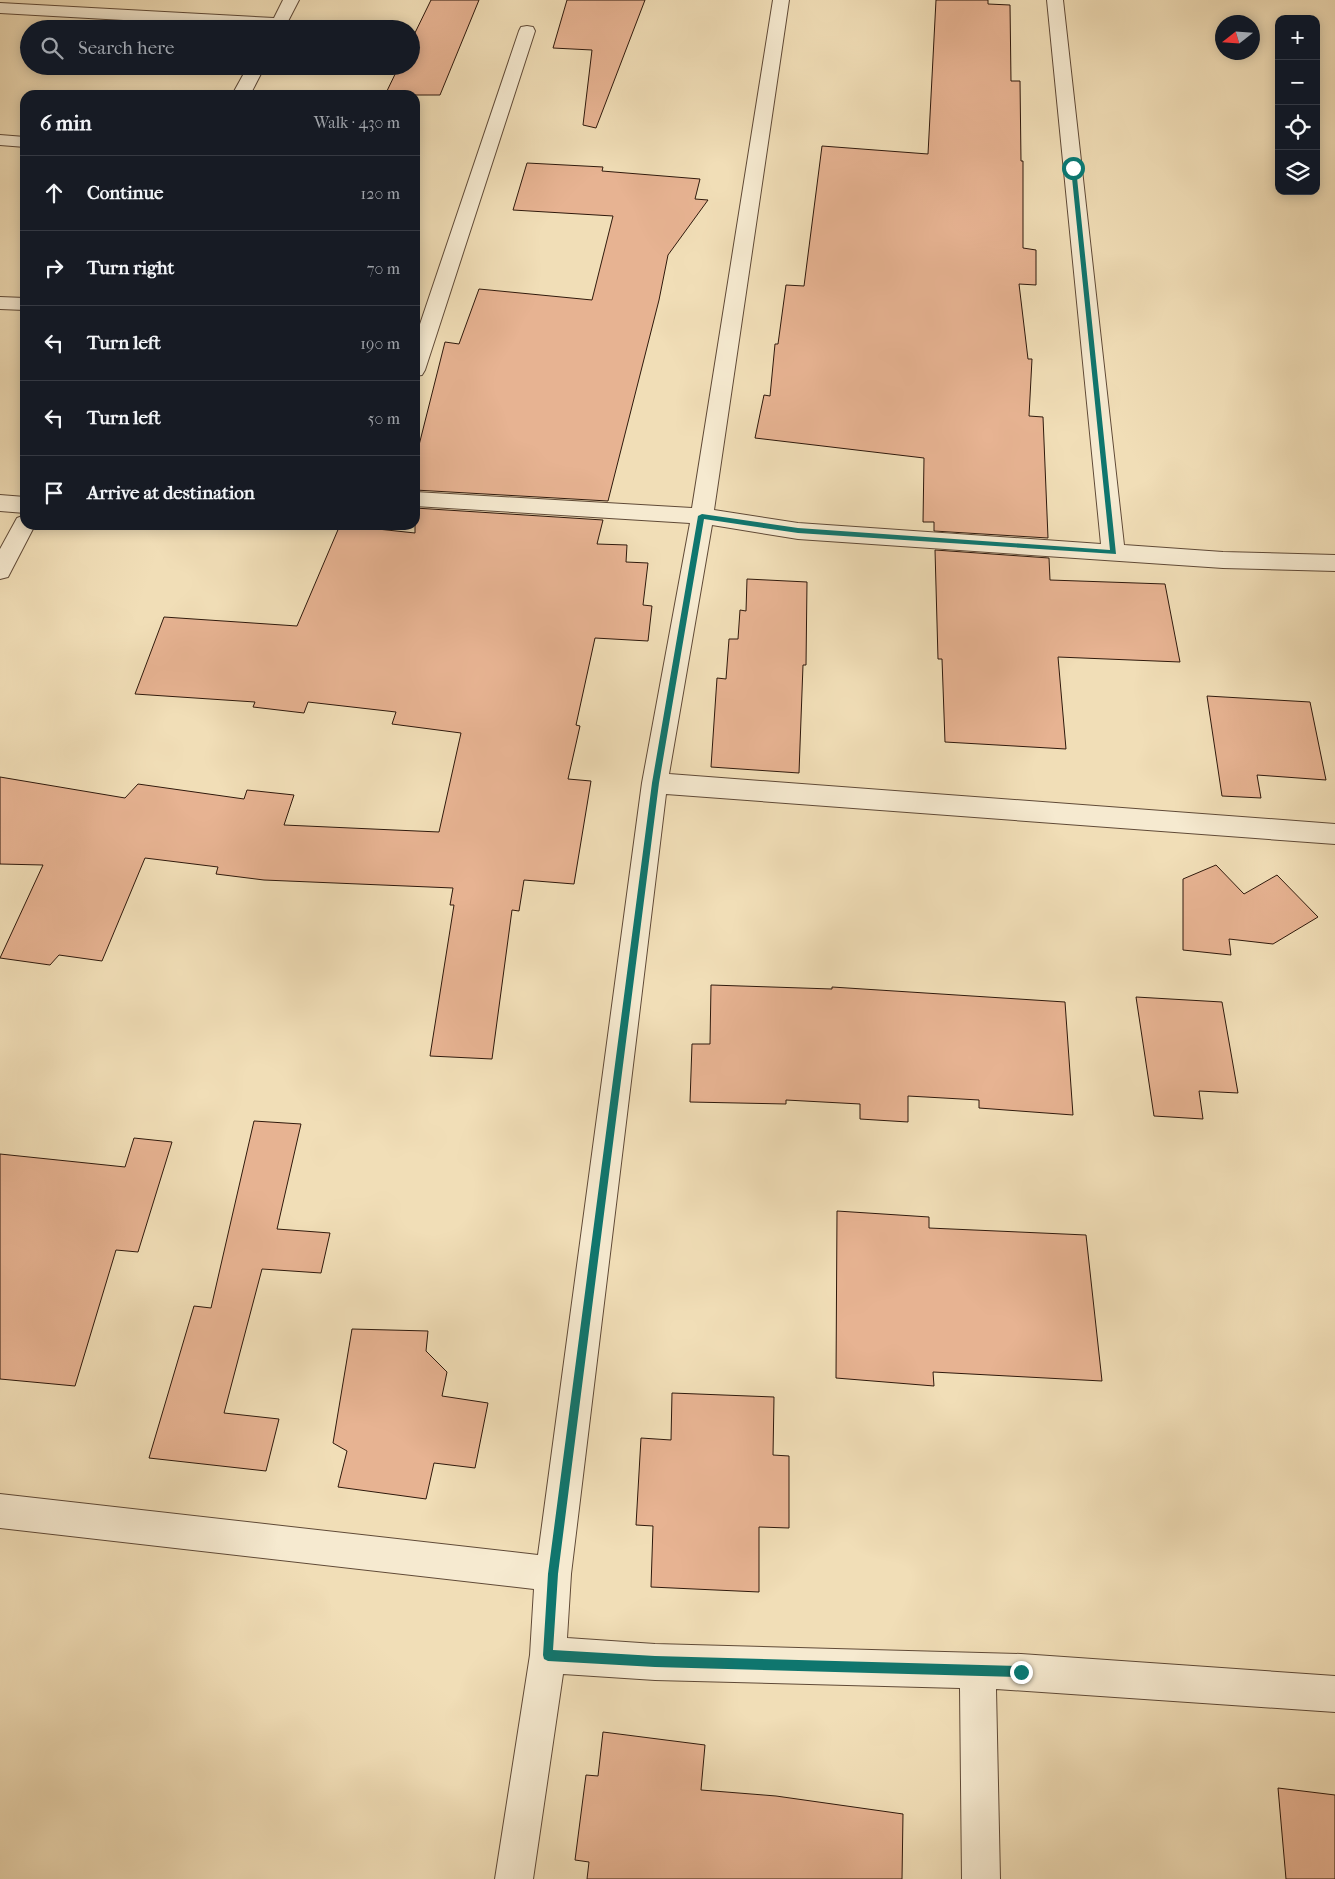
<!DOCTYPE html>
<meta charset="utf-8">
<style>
:root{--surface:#171b24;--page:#20242c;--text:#f1f3f6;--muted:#9ea1a6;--line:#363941}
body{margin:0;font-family:"IM FELL French Canon",serif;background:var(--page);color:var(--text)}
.controls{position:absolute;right:15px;top:15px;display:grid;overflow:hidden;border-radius:10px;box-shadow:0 2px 12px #0003}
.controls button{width:45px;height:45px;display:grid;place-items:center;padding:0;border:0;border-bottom:1px solid var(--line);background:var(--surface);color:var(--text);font:25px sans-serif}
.compass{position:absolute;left:1215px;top:15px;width:45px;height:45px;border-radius:50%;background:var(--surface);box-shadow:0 2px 12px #0003;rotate:253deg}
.stop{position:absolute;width:15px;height:15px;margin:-11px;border:4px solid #0f766e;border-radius:50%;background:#fff}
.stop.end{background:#0f766e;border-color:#fff;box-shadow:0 1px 5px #0008}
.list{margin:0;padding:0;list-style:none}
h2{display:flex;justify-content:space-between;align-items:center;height:65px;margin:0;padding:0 20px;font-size:21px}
h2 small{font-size:16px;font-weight:400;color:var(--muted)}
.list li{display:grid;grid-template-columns:32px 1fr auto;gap:15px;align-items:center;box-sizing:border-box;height:75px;padding:0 20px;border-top:1px solid var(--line)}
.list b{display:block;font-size:19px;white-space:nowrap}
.list em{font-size:16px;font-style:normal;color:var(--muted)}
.icon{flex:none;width:28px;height:28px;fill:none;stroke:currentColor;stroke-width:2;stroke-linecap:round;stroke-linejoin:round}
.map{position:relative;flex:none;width:1335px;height:1879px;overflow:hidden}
.search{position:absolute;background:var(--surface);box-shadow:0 2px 12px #0003;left:20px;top:20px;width:400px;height:55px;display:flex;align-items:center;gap:12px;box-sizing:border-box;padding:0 18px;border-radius:28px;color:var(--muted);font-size:19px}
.panel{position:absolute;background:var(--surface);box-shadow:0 2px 12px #0003;left:20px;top:90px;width:400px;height:440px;border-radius:15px}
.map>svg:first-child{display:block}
.building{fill:#e7b392;stroke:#2f190c}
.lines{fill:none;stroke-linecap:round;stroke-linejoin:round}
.street-casing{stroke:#604a37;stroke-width:2}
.street{fill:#f6ead0;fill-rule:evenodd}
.route{fill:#0f766e}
</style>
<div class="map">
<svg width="1335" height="1879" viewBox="0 0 1335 1879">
<rect width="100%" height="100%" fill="#f1deb7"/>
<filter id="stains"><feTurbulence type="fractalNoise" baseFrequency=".004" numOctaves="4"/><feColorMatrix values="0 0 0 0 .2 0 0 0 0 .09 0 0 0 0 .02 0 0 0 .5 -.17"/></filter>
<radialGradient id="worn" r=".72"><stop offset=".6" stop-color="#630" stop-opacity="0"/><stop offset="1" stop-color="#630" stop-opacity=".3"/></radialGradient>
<!-- building -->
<path class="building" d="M431 0H479L440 95H385L399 66H411V41Z
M567 0H645L596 128 583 125 592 50 553 48Z
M936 0H988V4L1010 5 1011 81H1020L1021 161H1023V248L1036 250V285L1019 284 1028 359H1032L1029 416 1043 417 1048 538 934 531V522H923L924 458 755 438 764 395 770 396 775 344H778L786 285 804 286 822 146 928 154Z
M527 163 603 167 602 171 700 179 695 199 708 200 668 255 659 300 608 501 415 490V461L445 342 459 344 479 289 592 300 613 216 513 210Z
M415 508 603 520 597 544 627 545 626 562 648 563 643 605 652 606 648 641 595 638 576 725 580 726 568 779 591 781 574 884 524 880 519 911 512 910 492 1059 430 1056 454 905H450L453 888 264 880 216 874 218 867 145 858 102 961 59 955 50 965 0 958 43 865 0 864V777L125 798 138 784 244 799 247 790 294 795 284 825 439 832 461 733 392 724 396 712 308 702 304 713 253 707 255 702 135 694 164 617 297 626 340 525 415 533Z
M935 550 1049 558 1050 580 1165 584 1180 662 1058 657 1066 749 945 742 942 659H938Z
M747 579 807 582 806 665H803L799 773 711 767 717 678 726 679 729 639H738L740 610 746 611Z
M1207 696 1310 702 1326 780 1257 775 1261 798 1222 796Z
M1216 865 1244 894 1277 875 1318 917 1273 944 1229 939 1231 955 1183 950V879Z
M711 985 832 989V987L1065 1002 1073 1115 979 1108V1100L908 1096V1122L860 1119V1104L786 1100V1104L690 1102 692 1044H710Z
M1136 997 1222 1002 1238 1093 1199 1091 1203 1119 1154 1116Z
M254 1121 301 1124 277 1229 330 1233 321 1273 262 1269 224 1413 279 1419 266 1471 149 1458 194 1306 211 1308Z
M134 1138 172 1142 138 1252 116 1250 75 1386 0 1379V1154L125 1167Z
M837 1211 929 1217V1228L1086 1235 1102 1381 933 1372 934 1386 836 1378Z
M352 1329 428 1331 426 1351 447 1372 442 1396 488 1403 475 1468 434 1463 426 1499 338 1487 347 1451 333 1443Z
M672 1393 774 1397 773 1455 789 1456V1528L759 1527V1592L651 1587 653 1526 636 1525 641 1438 671 1440Z
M603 1732 705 1745 701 1790 776 1796 903 1814 902 1879H587L589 1862 575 1860 586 1775 598 1776Z
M1278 1788 1335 1795V1879H1286Z"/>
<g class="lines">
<!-- street casing -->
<g class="street-casing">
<path id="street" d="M283 0H299L284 29 0 13V3L274 18Z
M773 0H789L714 510 798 523 1101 544 1047 0H1063L1124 545 1223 552 1335 555V571L1223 568 798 539 712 525 669 774 1335 824V844L666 794 571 1574 567 1638 655 1644 1021 1654 1335 1676V1712L996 1689 1000 1879H962L960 1688 655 1680 563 1674 533 1879H495L530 1655 534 1589 0 1528V1494L538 1555 642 783 690 523 415 506V492L692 508Z
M527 26 533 27 535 31 425 370 422 375 415 376V339L519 31 521 27Z
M248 66H265L250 95H232Z
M0 135 25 137V147L0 145Z
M0 297 25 298V310L0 309Z
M0 495 25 497V513L0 511Z
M25 515V525H35L8 577 0 579V549L17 518Z"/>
</g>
<!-- street -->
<use href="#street" class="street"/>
</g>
<!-- route -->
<path class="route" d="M1073 166 1076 168 1116 554 798 533 704 519 659 783 558 1574 553 1650 655 1656 1021 1666 1025 1668 1026 1672 1025 1675 1021 1677 655 1667 548 1661 544 1659 543 1655 548 1574 652 783 698 516 702 514 798 528 1110 550 1071 168Z"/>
<rect width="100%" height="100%" filter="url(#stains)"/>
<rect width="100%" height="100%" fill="url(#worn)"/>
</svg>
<div class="controls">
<button>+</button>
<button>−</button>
<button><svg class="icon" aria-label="locate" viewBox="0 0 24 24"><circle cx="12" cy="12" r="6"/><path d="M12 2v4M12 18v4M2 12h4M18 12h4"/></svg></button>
<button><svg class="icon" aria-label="layers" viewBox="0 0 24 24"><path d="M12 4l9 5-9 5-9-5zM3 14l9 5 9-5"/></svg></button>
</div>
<svg class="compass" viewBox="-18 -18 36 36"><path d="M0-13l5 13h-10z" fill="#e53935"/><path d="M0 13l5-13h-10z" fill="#9ea1a6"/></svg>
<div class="stop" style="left:1073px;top:168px"></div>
<div class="stop end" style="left:1021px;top:1672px"></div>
<div class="search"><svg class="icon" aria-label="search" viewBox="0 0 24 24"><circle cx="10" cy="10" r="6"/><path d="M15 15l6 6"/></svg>Search here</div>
<section class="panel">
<h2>6 min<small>Walk · 430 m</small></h2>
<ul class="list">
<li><svg class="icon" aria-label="ahead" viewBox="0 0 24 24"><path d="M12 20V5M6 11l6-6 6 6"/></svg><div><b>Continue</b></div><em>120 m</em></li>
<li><svg class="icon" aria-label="right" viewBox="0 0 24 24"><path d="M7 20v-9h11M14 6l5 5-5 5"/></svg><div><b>Turn right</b></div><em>70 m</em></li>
<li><svg class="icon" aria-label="left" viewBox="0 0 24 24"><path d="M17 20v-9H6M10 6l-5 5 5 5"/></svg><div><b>Turn left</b></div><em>190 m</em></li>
<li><svg class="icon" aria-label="left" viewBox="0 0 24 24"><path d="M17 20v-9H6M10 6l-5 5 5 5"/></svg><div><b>Turn left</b></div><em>50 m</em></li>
<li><svg class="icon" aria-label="arrive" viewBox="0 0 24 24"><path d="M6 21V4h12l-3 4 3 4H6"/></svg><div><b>Arrive at destination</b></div></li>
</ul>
</section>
</div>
